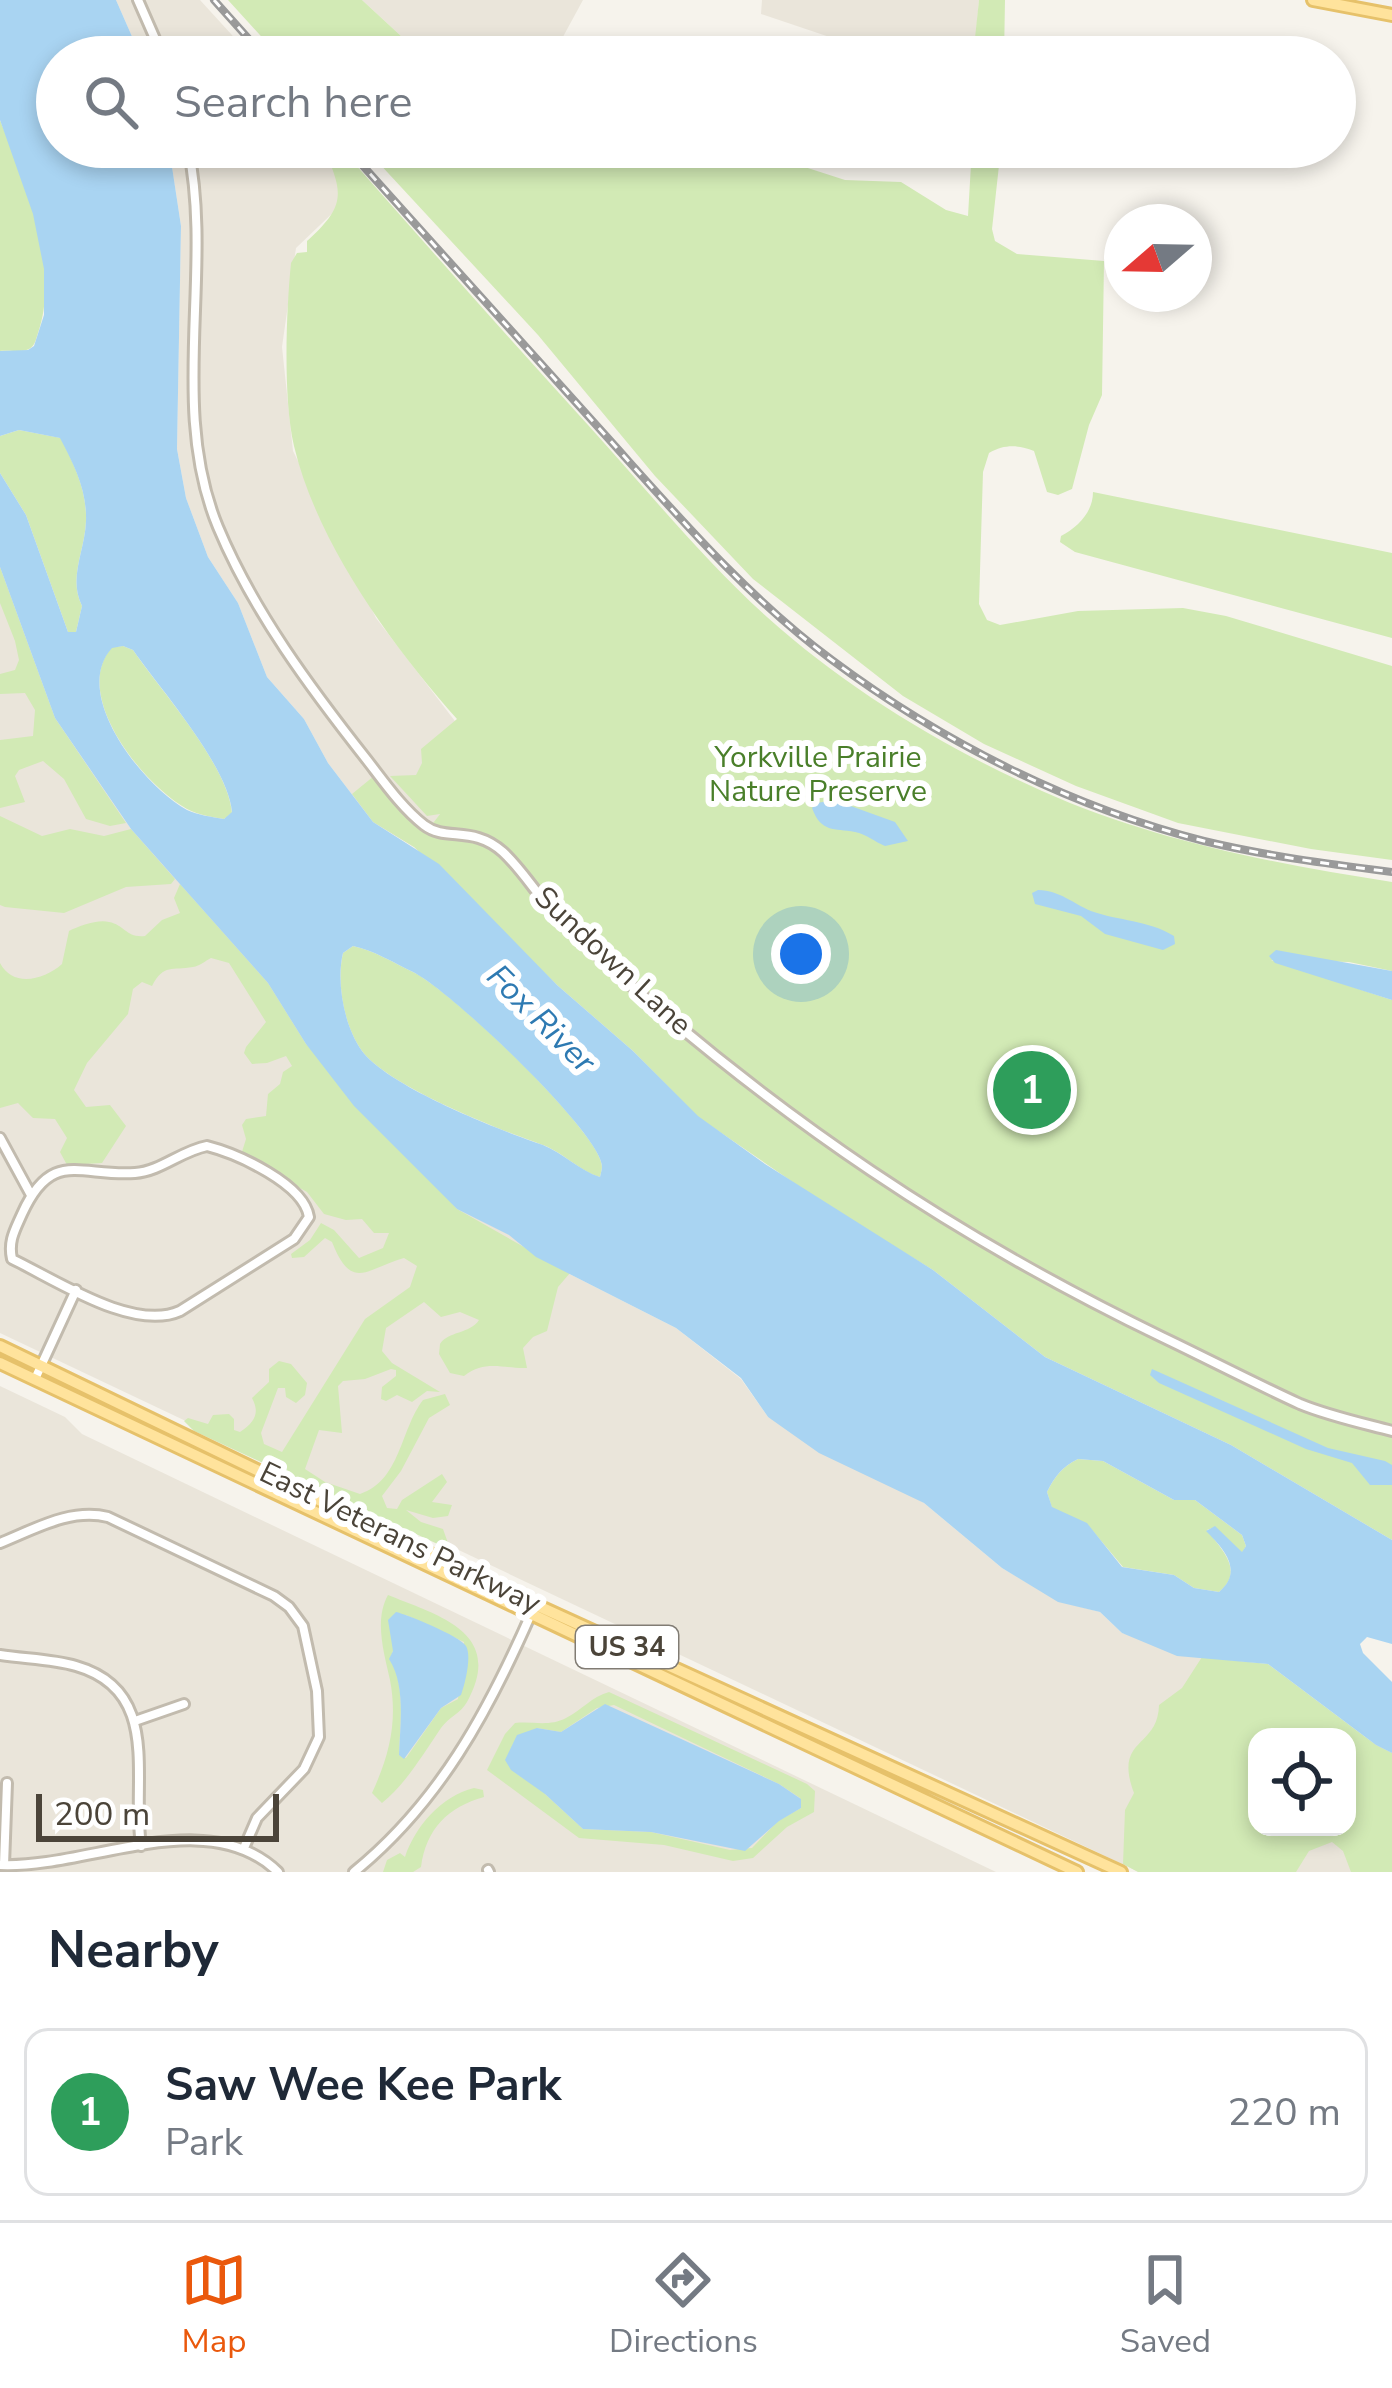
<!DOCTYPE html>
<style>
:root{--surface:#fff;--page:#f6f6f7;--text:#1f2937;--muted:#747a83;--line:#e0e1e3;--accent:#ea580c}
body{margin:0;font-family:"Nunito Sans",sans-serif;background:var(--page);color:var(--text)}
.controls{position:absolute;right:36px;bottom:36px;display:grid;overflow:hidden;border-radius:24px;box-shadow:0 6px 18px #0003}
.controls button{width:108px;height:108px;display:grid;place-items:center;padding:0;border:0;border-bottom:3px solid var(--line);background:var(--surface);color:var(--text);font:60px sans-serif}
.compass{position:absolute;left:1104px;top:204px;width:108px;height:108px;border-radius:50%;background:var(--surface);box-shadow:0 6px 18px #0003;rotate:250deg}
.scale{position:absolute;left:36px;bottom:30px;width:243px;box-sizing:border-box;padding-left:12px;border:6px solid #4b4439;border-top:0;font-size:33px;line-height:42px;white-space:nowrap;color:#4b4439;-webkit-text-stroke:9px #fff;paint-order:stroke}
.you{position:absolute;left:801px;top:954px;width:42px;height:42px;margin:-30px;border:9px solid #fff;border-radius:50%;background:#1a73e8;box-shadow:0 0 0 18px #1a73e833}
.badge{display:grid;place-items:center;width:78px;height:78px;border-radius:50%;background:var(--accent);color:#fff;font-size:39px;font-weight:700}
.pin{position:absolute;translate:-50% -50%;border:6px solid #fff;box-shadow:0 3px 12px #0006}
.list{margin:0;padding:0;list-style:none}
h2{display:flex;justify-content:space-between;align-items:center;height:156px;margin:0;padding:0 48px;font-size:51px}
h2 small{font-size:39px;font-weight:400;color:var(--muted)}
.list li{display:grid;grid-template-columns:78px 1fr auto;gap:36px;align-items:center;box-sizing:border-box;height:168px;margin:0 24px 24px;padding:0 24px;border:3px solid var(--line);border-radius:24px}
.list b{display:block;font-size:45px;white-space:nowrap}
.list p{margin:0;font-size:39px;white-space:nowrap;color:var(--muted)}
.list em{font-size:39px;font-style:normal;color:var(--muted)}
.icon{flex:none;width:66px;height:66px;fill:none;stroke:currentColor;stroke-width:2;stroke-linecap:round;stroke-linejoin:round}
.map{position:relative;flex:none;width:1392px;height:1872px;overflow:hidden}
.search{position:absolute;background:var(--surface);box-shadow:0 6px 18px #0003;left:36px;right:36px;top:36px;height:132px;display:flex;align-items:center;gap:30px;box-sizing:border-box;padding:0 42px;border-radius:66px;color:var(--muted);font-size:45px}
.sheet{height:348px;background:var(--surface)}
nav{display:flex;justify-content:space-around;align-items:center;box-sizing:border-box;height:168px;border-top:3px solid var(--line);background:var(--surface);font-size:33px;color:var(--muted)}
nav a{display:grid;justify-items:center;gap:6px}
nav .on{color:var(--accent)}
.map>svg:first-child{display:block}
.residential{fill:#eae5da;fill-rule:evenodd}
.green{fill:#d2eab5;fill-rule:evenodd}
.water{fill:#a9d4f2;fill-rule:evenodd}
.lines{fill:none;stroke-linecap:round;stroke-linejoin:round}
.minor-casing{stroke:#c2bbae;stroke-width:14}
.major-casing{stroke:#e6c16a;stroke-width:16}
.minor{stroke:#fff;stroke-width:8}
.major{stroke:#ffe39c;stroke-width:10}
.rail-casing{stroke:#9a9a9a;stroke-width:8}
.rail{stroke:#fff;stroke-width:3;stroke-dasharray:9;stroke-linecap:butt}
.labels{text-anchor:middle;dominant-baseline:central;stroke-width:12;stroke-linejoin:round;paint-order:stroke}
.shield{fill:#fff;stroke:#817c74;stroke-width:3}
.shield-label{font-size:27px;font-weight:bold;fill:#4b4439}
.park-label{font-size:30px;fill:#4a7f2a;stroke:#fff}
.street-label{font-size:30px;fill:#4b4439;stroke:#fff}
.water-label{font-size:33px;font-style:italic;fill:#2e7ab2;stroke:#fff}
</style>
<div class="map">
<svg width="1392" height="1872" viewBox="0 0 1392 1872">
<rect width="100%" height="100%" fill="#f6f3ec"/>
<!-- residential -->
<path class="residential" d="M116 0H200L252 57H141Z
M362 0H583L552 57H444L401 36Z
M762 0H979L974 57H889L761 14Z
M169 147H334L365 182 296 248 282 347 293 451 376 618 484 759 414 847 373 822 328 763 304 719 267 677 238 603 208 557 186 498 177 449 181 226Z
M0 567 55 718 131 829 233 942 536 1257 676 1328 741 1379 768 1417 924 1503 1002 1568 1058 1601 1100 1612 1122 1633 1227 1659 1392 1753V1872H1139L0 1333ZM1257 1737H1347V1827H1257Z
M0 1386 65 1417 82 1434 996 1872H0Z"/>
<!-- green -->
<path class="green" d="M228 0H362L401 36 445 57H280Z
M979 0H1005L1004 57H973Z
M0 120C25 183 61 266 38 333 36 339 35 346 29 349 22 353 7 350 0 351Z
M323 147H340C422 240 504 333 588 425 647 490 702 558 767 617 847 689 945 748 1042 791 1154 841 1272 863 1392 882V971L1349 962 1271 960 1392 1000V1540L1231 1445 1045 1357 933 1270 832 1209 698 1117 633 1051 557 985 414 847 373 822 352 794 374 776 426 832 440 814 427 816 390 776 416 775 422 763 421 749 457 719C392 646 317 543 294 446 283 399 286 313 291 263L297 253 307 252V241C346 206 344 193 323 147Z
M364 147H743L845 180 901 182 946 210 968 216 972 147H1001L992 229 995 241 1017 254 1104 261 1102 395 1089 425 1072 489 1058 495 1047 492 1034 451C1018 445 1005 444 989 453L983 472 979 604 987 620 1000 625 1078 611 1183 608 1226 616 1392 666V860L1311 849 1178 823 1076 786 984 744 903 696 753 579 655 476 538 335Z
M19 430 61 438C74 465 87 490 86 521 85 551 68 578 82 606L76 632H68L26 515 0 473V436Z
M1093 492 1392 553V638L1075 552 1060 542 1061 536C1078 527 1093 512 1093 492Z
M0 567 55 718 126 823 110 826 86 819 64 779 43 761 19 770 15 776 25 802 0 808V740L33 736 35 710 25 693 0 694V674L15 670 19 660 15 641 0 603Z
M123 646 133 650C161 691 228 765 232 813L224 819C212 817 198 815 187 809 143 785 70 694 112 647Z
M0 816 42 836 70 829 104 836 131 829 175 879 171 884 126 887 64 913 5 907 0 905Z
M180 884 268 983 306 1044 457 1209 570 1273 558 1287 547 1331 533 1337 523 1348 527 1368C503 1369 486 1359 464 1376L450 1373 439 1354 440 1344C448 1331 470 1334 479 1320L460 1312 441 1317 424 1302 386 1328 382 1351 392 1363 440 1392 427 1391 412 1402 397 1395 386 1401 381 1399 382 1387 396 1376V1370L391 1369 365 1379 343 1381 338 1386 342 1433 319 1430 305 1469 325 1482 360 1494C401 1480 400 1430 423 1400L445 1394 450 1405 429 1418 401 1471 382 1496 387 1508 397 1509 402 1500 442 1474 447 1482 432 1502 452 1505 448 1516 433 1518 406 1510 421 1522 443 1529 448 1543 444 1547 194 1431 184 1421 188 1418 208 1424 213 1415 229 1414 234 1419V1430L240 1432C255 1422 260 1413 252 1398L269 1382V1369L279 1361 291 1364 307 1383 305 1395 296 1403 286 1397 285 1388H278L261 1433 264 1444 282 1452 365 1319 410 1287 417 1266 404 1258C367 1268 352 1293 332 1242L325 1238 304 1257 292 1258 291 1254 310 1240 321 1223 334 1230 359 1258 383 1248 389 1233H374L362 1219 346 1220 324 1214 307 1192 241 1155 246 1139 242 1125 246 1119 266 1116 268 1094 280 1084 283 1072 292 1066 286 1056 267 1063 252 1064 244 1053 246 1047 266 1022 229 963 211 958C205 961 200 966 193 967 172 971 164 963 152 986L142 982 133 989 128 1014 87 1063 74 1090 86 1107 110 1105 126 1126 102 1163 67 1165 60 1152 67 1138 55 1119 33 1118 18 1103 0 1108V963C13 988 44 980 62 964L69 931C79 926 98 919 109 922 125 925 126 938 145 936L162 920 180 913 174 898Z
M353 946C373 950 394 963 413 972 452 991 585 1119 600 1159 603 1167 602 1168 600 1177 579 1171 564 1153 543 1145 500 1130 389 1087 362 1051 344 1026 336 983 343 953Z
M1078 1459 1103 1461 1174 1500H1195L1242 1535 1246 1546 1242 1553 1215 1527 1207 1530C1222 1550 1245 1571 1219 1592L1194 1588 1174 1575 1123 1567 1087 1524 1052 1508 1047 1492C1055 1476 1062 1467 1078 1459Z
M388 1595C440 1616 505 1633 467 1702 461 1713 449 1717 441 1728 424 1753 405 1785 382 1803L372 1793C389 1756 398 1722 390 1680 384 1653 374 1620 388 1595ZM406 1615 464 1642 458 1699 441 1708 406 1758 399 1755C400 1725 406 1685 390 1659Z
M1202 1657 1268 1664 1376 1745 1392 1753V1872H1351L1343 1851 1332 1842 1309 1851 1296 1872H1138L1123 1864 1125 1810 1134 1793C1113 1737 1158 1749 1159 1705L1182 1688ZM1257 1737H1347V1827H1257Z
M609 1692 807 1784 815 1791 814 1812 787 1827 753 1858 733 1861 664 1845 579 1838 487 1770 505 1734 515 1723C533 1721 549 1727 566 1718 582 1710 591 1697 609 1692ZM614 1705 779 1784 800 1798 801 1808 778 1821 752 1848 730 1850 651 1832 583 1829 545 1794 537 1728 561 1732 597 1708Z
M474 1788 483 1790 484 1797C448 1807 426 1829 421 1867L413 1872H383L387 1860 400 1853 405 1857C415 1827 441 1796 474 1788Z"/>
<!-- water -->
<path class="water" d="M0 0H116L141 57H57V147H169L181 226 177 449 186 498 208 557 238 603 267 677 304 719 328 763 373 822 439 864 557 985 633 1051 698 1116 765 1164 933 1270 1045 1357 1231 1445 1392 1540V1644L1367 1637 1360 1644 1363 1653 1392 1682V1753L1376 1745 1268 1664 1177 1656 1122 1633 1100 1612 1058 1602 1002 1568 924 1503 819 1453 768 1417 741 1378 676 1328 536 1257 509 1235 457 1209 354 1106 306 1044 268 983 131 829 55 718 0 567V473L26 515 68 632H76L82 606C68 578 85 551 86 521 87 490 74 465 60 438L19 430 0 436V351L28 350 34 346 44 315V269L33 214 0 120ZM123 646 133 650C161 690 228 766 232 812L224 819C212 817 198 815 187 810 143 786 70 694 112 648ZM353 946C373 950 394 963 413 972 452 992 585 1119 600 1159 603 1167 602 1168 600 1177 580 1171 563 1153 543 1145 499 1130 389 1087 362 1051 344 1026 336 982 343 953ZM1078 1459 1103 1461 1174 1500H1195L1242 1535 1246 1546 1242 1552 1215 1526 1206 1531C1224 1549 1244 1571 1219 1592L1194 1588 1174 1575 1122 1567 1087 1523 1052 1507 1047 1492C1055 1476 1062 1467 1078 1459Z
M834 800 895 822 908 841 885 846C875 842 866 834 855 832 834 828 821 833 812 808L817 803Z
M1038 890C1061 891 1072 903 1091 911 1119 921 1148 920 1174 936L1175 944 1163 950 1105 934 1081 916 1035 904 1032 893Z
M1276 950 1392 971V1000L1275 963 1269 956Z
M1152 1369 1328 1448 1385 1461 1392 1465V1485H1370L1352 1463 1306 1449 1159 1383 1150 1375Z
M396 1612C406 1614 460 1636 466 1646 472 1656 465 1684 461 1695L441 1708 404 1759 399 1755C400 1725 406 1685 389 1659L393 1651 388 1620Z
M605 1704 779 1784 801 1799V1808L779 1821 745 1851 651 1832 583 1829 545 1794 511 1770 505 1760 517 1735 537 1728 561 1732Z"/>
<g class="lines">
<!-- minor casing -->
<g class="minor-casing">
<path id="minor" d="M138 0 163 57
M188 147C214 271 168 407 218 527 253 611 311 689 367 760 384 782 402 808 424 825 446 842 473 825 503 852 517 865 528 881 540 896 560 921 584 942 607 964 780 1119 953 1236 1162 1337 1208 1359 1254 1383 1300 1404 1329 1416 1362 1423 1392 1431
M0 1138 31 1195
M207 1146C238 1154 304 1184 309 1217L294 1239 180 1311C133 1332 56 1280 12 1259 8 1241 15 1230 22 1214 52 1148 80 1177 135 1173 161 1171 181 1151 207 1146Z
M35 1379 76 1290
M0 1543C35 1529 70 1508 108 1517L274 1596 289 1607 303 1626 317 1691 319 1737 304 1769 257 1818 244 1848
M0 1655C25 1659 52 1659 76 1666 163 1691 131 1780 141 1846
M135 1721 184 1704
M0 1865C88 1869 207 1803 278 1872
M4 1865 7 1783
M488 1870 489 1872
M354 1872C439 1803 488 1712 531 1614"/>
</g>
<!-- major casing -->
<g class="major-casing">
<path id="major" d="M1313 0 1392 15
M0 1346 536 1605 1121 1872
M0 1363 1077 1872"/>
</g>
<!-- minor -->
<use href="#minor" class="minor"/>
<!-- major -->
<use href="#major" class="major"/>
<!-- rail casing -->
<g class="rail-casing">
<path id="rail" d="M214 0 265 57
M346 147C433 244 520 340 607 437 677 515 746 596 832 660 942 742 1071 807 1204 841 1266 856 1329 864 1392 872"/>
</g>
<!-- rail -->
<use href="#rail" class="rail"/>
</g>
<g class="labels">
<!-- shield labels -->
<rect class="shield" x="576" y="1626" width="102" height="42" rx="9"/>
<g class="shield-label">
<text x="627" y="1647">US 34</text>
</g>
<!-- park labels -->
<g class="park-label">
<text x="818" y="757">Yorkville Prairie<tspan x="818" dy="34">Nature Preserve</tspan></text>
</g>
<!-- street labels -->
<g class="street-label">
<text transform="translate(613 961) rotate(43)">Sundown Lane</text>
<text transform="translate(400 1538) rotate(26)">East Veterans Parkway</text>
</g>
<!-- water labels -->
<g class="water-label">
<text transform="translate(541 1019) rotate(45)">Fox River</text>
</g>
</g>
</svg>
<div class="controls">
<button><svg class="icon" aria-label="locate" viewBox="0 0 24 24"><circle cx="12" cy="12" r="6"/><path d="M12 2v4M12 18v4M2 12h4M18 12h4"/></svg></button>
</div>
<svg class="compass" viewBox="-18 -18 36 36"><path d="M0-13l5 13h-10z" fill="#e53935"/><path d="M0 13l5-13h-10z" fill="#747a83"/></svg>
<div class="scale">200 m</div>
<div class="you"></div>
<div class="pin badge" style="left:1032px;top:1090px;background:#2e9e5b">1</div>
<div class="search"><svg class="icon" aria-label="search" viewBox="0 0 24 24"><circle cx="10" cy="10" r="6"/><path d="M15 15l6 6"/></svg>Search here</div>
</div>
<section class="sheet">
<h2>Nearby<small></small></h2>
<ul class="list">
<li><span class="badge" style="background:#2e9e5b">1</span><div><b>Saw Wee Kee Park</b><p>Park</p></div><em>220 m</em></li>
</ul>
</section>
<nav>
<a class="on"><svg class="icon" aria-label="map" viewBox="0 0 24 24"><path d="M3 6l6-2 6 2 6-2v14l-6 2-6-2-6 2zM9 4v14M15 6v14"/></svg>Map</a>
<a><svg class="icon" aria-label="directions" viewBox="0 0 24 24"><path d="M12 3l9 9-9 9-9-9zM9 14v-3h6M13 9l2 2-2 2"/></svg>Directions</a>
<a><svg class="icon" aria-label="saved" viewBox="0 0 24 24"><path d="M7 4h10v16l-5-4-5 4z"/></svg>Saved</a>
</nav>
